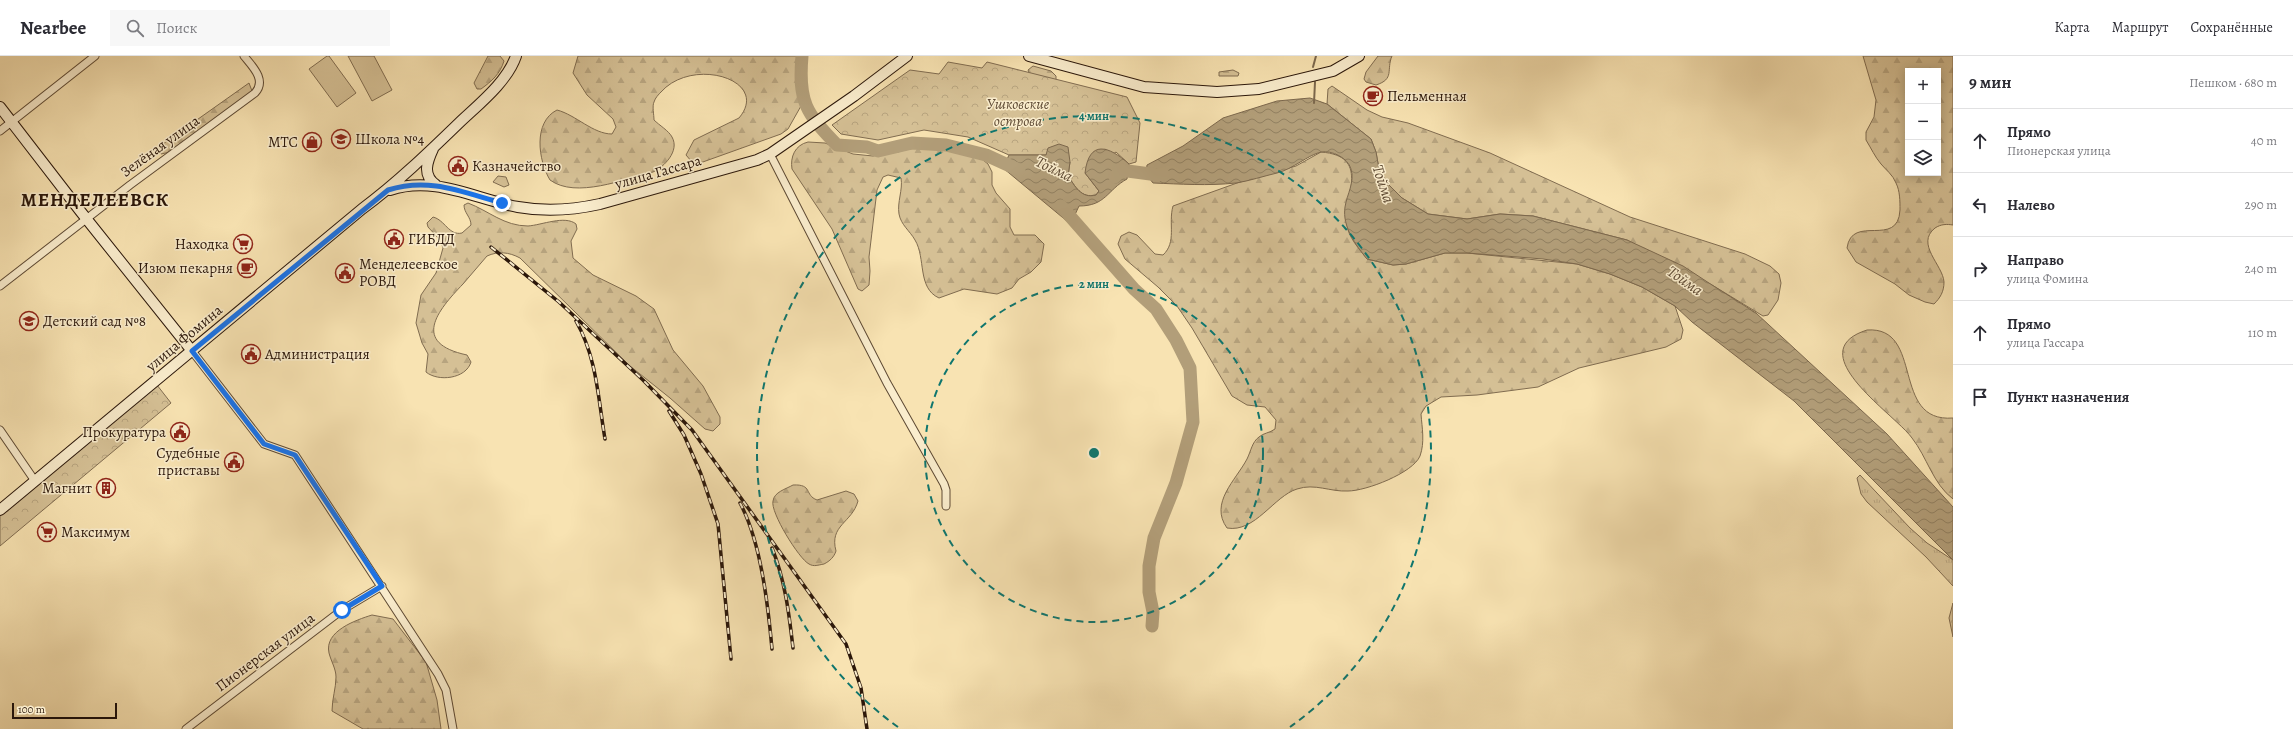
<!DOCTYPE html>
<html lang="ru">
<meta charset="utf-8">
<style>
:root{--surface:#fff;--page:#f7f7f7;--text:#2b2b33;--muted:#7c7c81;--line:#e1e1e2}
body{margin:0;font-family:Alegreya,serif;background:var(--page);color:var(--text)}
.controls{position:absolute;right:12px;top:12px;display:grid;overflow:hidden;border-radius:0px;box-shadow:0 2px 10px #0003}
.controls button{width:36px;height:36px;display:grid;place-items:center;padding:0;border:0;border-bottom:1px solid var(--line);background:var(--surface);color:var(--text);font:20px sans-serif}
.scale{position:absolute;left:12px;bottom:10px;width:105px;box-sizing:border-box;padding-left:4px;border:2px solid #2b170a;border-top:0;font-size:11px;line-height:14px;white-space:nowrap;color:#2b170a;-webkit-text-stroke:3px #faedcd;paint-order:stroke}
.stop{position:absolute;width:12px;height:12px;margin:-9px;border:3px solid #1a73e8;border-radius:50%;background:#fff}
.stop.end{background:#1a73e8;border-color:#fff;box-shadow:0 1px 4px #0008}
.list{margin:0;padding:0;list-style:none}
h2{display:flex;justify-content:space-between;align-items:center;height:52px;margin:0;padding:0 16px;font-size:17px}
h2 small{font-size:13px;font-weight:400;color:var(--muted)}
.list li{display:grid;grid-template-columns:26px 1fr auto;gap:12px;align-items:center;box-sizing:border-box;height:64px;padding:0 16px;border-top:1px solid var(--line)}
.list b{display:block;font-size:15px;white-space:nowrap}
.list p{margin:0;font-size:13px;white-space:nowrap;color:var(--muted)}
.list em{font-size:13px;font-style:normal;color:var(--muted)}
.icon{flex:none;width:22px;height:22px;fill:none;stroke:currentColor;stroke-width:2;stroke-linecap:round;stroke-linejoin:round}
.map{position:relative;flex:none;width:1953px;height:673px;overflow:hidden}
header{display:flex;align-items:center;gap:24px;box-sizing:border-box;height:56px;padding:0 20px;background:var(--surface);border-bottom:1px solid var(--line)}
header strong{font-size:19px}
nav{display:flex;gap:22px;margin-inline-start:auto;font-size:14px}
.search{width:280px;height:36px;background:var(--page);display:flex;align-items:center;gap:10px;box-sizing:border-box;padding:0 14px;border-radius:0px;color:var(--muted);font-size:15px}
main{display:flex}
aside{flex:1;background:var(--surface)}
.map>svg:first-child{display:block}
.grass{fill:url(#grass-tufts);stroke:#806c50}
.forest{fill:url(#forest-firs);stroke:#806c50;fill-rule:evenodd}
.park{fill:url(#park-crowns);stroke:#806c50}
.pitch{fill:#d5c095;stroke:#806c50}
.water{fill:url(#water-waves);stroke:#7c684d}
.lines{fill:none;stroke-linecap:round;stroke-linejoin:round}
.stream{stroke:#7c684d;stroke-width:2}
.river{stroke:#b29e79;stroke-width:13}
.street-casing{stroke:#5e4a34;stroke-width:9}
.secondary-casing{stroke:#2b170a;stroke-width:12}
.street{stroke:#faedcd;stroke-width:7}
.secondary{stroke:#faedcd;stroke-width:10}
.rail-casing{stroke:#2b170a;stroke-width:3.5}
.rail{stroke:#faedcd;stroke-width:2;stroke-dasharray:6;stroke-linecap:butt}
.route{stroke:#1a73e8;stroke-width:5}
.ring{fill:none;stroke:#0f766e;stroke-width:2;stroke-dasharray:7 5}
.labels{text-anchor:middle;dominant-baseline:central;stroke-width:3;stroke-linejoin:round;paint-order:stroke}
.poi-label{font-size:15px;fill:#2b170a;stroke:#faedcd;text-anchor:start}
.park-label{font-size:15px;font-style:italic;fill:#5e4a34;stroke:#faedcd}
.street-label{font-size:15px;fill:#2b170a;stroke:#faedcd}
.water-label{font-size:16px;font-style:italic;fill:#614d36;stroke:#faedcd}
.district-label{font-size:19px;font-weight:bold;letter-spacing:1px;fill:#2b170a;stroke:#faedcd}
.centre{fill:#0f766e;stroke:#faedcd;stroke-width:2}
.ring-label{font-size:12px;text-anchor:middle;font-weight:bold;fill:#0f766e;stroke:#faedcd;stroke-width:3;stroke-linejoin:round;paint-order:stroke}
</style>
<header>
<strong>Nearbee</strong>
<div class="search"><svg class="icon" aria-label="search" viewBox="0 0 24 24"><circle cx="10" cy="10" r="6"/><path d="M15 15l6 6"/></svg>Поиск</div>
<nav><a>Карта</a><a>Маршрут</a><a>Сохранённые</a></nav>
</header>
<main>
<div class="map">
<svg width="1953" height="673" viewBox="0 0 1953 673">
<defs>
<pattern id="grass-tufts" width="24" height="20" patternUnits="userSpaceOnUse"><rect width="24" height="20" fill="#d5c095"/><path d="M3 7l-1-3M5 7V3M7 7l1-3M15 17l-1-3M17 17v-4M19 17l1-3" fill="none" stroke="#b7a47f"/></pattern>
<pattern id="forest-firs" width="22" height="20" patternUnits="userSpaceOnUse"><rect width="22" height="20" fill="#d5c095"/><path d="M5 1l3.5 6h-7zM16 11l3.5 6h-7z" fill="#b7a47f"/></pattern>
<pattern id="park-crowns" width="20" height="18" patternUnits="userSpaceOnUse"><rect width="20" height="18" fill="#d5c095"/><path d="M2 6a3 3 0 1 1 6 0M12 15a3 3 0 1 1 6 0" fill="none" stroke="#b7a47f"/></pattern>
<pattern id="water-waves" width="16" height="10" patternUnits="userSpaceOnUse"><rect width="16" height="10" fill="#b29e79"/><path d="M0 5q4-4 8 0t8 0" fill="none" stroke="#918061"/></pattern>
</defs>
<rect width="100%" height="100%" fill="#f8e3b2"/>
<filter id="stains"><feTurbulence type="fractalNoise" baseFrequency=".005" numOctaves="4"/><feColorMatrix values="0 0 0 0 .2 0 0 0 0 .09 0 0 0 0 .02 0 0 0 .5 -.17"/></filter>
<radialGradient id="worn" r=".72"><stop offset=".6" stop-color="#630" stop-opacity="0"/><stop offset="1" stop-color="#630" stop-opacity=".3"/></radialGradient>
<!-- grass -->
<path class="grass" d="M1860 419 1910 472 1927 487 1953 504V530L1926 501 1867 446 1861 438 1857 422Z
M1953 547V581L1949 562Z"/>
<!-- forest -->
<path class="forest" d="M488 0H500L504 5C500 18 492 25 481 33H477L474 27Z
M578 0H798L797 14 801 50 788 73 781 78 700 107 692 106 686 99 694 84 739 62C771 24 693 0 661 36 659 38 655 42 654 46 652 50 654 59 654 64 659 69 669 75 672 81 680 95 664 111 653 116 624 123 576 143 550 124 538 104 533 66 557 54 576 59 593 78 612 78L616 71 613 63 587 39 573 17Z
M1378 0H1392C1386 14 1395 23 1376 29L1366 26 1364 23 1366 16Z
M1863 0H1953V169C1947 168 1941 168 1935 172 1915 188 1943 209 1944 226 1944 236 1940 242 1934 248L1925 246 1909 239 1895 228 1856 206 1847 192C1852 157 1898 193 1900 154 1900 145 1900 135 1896 127 1893 119 1886 114 1881 108 1875 101 1871 92 1866 84V76L1874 61 1876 44ZM1908 15H1938V117H1908Z
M1033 10 1051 15 1056 20V28L1031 21 1028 14Z
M1233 14 1239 17 1238 20H1219V16Z
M249 27 252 35 170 96 161 98 160 90Z
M1332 30 1367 54 1382 61 1408 67 1490 97 1630 161 1745 198 1770 210 1779 218 1781 227 1778 244 1768 259 1763 260 1712 229 1627 184 1533 160 1500 158 1467 163 1428 158 1402 142 1387 127 1379 113 1376 96 1371 83 1327 48 1328 33Z
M808 86 825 87 853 98 873 100 915 92 965 95 978 100 988 108 992 116V129L996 137 1010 153V171L1014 179H1035L1044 188 1041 206 1031 216 1019 223 1012 232 997 238 964 233 939 242C917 232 926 202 915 184 910 175 901 169 899 158 897 146 903 134 901 122L888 119 883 121 877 134 869 201 870 215 869 229 862 235 858 233 832 173 792 113C790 101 795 89 808 86Z
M1321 96C1370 100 1345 138 1347 169 1348 181 1360 194 1367 203L1393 209 1406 208 1445 197H1467L1577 208 1610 218 1642 231 1675 250 1683 274 1681 283 1666 291 1579 312 1538 331 1477 339 1441 341 1426 350 1421 358C1422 372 1425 386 1420 400 1413 417 1366 435 1348 435 1330 436 1315 427 1297 433 1274 440 1255 477 1227 472 1209 447 1236 424 1247 403 1251 395 1252 386 1259 381 1263 377 1270 377 1275 373L1276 364 1265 351 1247 349 1232 340 1192 272 1177 250 1158 231 1125 203 1118 188 1121 180 1129 176 1137 179 1155 198 1163 199C1177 186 1168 168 1173 150L1237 127 1296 110Z
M498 120 506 121 509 129 504 131 493 126Z
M468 147C489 155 504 170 528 170 542 169 565 159 576 168L577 173 571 185 573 202 593 219 636 240 654 253 673 294 703 330 720 361V368L713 375 705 373 670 342 630 310 520 202C509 196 498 195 487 200 479 209 471 219 463 228 437 255 411 287 467 299L471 306C466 323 438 326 426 316L428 298 422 287 416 267 421 239 436 217 443 192 440 184 428 171 427 167 433 161C445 164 449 180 462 177L471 169C471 161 464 157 464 149Z
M1867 274C1925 270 1890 367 1953 362V443C1933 428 1927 401 1912 382 1896 359 1798 296 1867 274Z
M793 429C813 428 804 439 817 444L846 435 854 438 858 445C852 467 829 469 836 495 834 501 830 505 824 508 818 509 814 511 809 508 799 503 770 456 773 445 774 436 786 433 793 429Z
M372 559 393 563 426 606 437 644 441 673H363L332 655C332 643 336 632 336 621 336 613 331 605 329 597 324 575 356 564 372 559Z"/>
<!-- park -->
<path class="park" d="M948 6 982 12 987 6 1127 41 1140 67 1136 106 1129 108 1116 96 1085 117 1099 135 1096 139C1081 143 1075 130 1068 120L1070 106 1046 99H1009L968 81 924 74 878 84 841 78 832 69 910 14 939 18Z
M157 329 171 347 0 490V457Z"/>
<!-- pitch -->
<path class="pitch" d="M327 0H329L356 37 337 51 309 13Z
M348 0H374L392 34 372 45Z"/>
<!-- water -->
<path class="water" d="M1310 42 1327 48 1371 83 1376 96 1379 113 1387 127 1402 142 1428 158 1467 163 1500 158 1533 160 1627 184 1683 210 1712 229 1756 257 1887 378 1953 451V504L1794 345 1692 266 1675 250 1642 231 1610 218 1577 208 1543 203 1467 197H1445L1406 208 1393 209 1367 203C1356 189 1342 171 1345 151 1347 138 1355 126 1351 113 1348 102 1332 94 1321 96 1308 99 1293 113 1277 117 1264 120 1249 125 1236 127 1208 130 1180 128 1153 127L1146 118 1147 109 1183 90 1223 62 1277 45Z
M1059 88 1068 91 1070 106 1068 120C1075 130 1081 143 1096 139L1099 135 1085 117C1089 83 1109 90 1129 108L1127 123C1107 134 1106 150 1079 150L1073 163 1068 166 1003 112 1009 99H1046L1048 92Z"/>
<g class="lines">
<!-- stream -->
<path class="stream" d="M1313 11 1316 0
M1314 47 1315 26"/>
<!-- river -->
<path class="river" d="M802 0C798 46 806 57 837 89L867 91 878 95 912 87 946 89 986 99 1019 114
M1115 121 1120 114 1158 119 1163 118
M1061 150 1134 233 1156 253 1176 284 1190 312 1193 366 1176 427 1154 482 1149 510V536L1153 556 1152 570"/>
<!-- street casing -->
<g class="street-casing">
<path id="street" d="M0 75 95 0
M770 98 887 327 944 428 946 434V450
M0 230 130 129 255 37C267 24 252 10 244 0
M192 295 264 388 295 399 438 618 446 634 453 673
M0 374 35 425
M186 673 342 554 382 530"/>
</g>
<!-- secondary casing -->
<g class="secondary-casing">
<path id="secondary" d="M1029 0 1144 31 1217 36 1259 33 1333 15 1359 0
M0 51 81 156 192 295
M433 93C427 106 422 119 436 129
M390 134C434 119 475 143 518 151 546 156 573 154 600 148L757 104 770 98 854 40 907 0
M0 454 362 153C397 127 428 97 459 67 479 48 507 26 516 0"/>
</g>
<!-- street -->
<use href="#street" class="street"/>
<!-- secondary -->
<use href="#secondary" class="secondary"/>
<!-- rail casing -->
<g class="rail-casing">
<path id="rail" d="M491 191 559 246 643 324 692 374 846 588 861 632 867 673
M576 265C597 302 598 342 605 383
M669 355 684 379 701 418 718 468 731 603
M740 447C761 486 768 549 772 593
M772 492C785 524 789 557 793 592"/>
</g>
<!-- rail -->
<use href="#rail" class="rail"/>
</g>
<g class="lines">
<!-- route -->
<path class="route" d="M342 554 382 530 295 399 264 388 192 295 388 134C429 121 462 136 502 147"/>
</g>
<!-- distance rings -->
<g class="ring">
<circle cx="1094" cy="397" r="169"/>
<path d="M898 671A337 337 0 1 1 1290 671"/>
</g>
<!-- icons -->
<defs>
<g id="cafe-ring" transform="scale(1)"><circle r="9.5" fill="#faedcd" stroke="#8f2418" stroke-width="1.5"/><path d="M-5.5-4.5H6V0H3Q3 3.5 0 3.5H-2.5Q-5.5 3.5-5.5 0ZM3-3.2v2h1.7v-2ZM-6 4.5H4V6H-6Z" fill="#8f2418"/></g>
<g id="school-ring" transform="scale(1)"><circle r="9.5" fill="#faedcd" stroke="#8f2418" stroke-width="1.5"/><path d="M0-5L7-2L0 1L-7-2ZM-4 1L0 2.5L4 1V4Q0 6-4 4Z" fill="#8f2418"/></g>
<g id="shop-ring" transform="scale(1)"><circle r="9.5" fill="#faedcd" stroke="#8f2418" stroke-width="1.5"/><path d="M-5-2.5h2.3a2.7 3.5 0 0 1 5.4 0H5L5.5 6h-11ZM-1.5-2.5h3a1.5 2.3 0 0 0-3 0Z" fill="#8f2418"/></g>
<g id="civic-ring" transform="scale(1)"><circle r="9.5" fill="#faedcd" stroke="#8f2418" stroke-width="1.5"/><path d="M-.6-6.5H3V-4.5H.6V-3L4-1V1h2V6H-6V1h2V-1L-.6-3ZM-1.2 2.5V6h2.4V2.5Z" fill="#8f2418"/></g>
<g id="supermarket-ring" transform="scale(1)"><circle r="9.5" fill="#faedcd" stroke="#8f2418" stroke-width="1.5"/><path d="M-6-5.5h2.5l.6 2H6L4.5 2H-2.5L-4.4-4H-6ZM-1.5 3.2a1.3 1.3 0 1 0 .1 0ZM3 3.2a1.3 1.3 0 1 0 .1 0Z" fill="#8f2418"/></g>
<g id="building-ring" transform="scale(1)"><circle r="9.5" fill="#faedcd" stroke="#8f2418" stroke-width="1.5"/><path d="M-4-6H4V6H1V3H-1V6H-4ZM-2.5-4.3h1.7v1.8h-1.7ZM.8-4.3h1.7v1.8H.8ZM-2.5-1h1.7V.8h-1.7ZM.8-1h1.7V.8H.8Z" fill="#8f2418"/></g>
</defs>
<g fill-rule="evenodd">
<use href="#cafe-ring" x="1373" y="40"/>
<use href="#school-ring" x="341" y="83"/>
<use href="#shop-ring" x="312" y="86"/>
<use href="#civic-ring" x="458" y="110"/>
<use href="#civic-ring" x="394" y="183"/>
<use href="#supermarket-ring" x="243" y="188"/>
<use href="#cafe-ring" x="247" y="212"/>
<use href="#civic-ring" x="345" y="217"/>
<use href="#school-ring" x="29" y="265"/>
<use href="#civic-ring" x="251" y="298"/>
<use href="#civic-ring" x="180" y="376"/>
<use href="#civic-ring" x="234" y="406"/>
<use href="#building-ring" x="106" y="432"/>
<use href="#supermarket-ring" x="47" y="476"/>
</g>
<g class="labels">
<!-- poi labels -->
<g class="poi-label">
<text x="1387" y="40">Пельменная</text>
<text x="355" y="83">Школа №4</text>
<text x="298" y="86" text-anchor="end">МТС</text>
<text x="472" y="110">Казначейство</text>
<text x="408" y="183">ГИБДД</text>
<text x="229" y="188" text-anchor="end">Находка</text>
<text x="359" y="208">Менделеевское<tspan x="359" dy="17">РОВД</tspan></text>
<text x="233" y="212" text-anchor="end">Изюм пекарня</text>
<text x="43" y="265">Детский сад №8</text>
<text x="265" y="298">Администрация</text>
<text x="166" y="376" text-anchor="end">Прокуратура</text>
<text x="220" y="397" text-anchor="end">Судебные<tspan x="220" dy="17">приставы</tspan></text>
<text x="92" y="432" text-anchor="end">Магнит</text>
<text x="61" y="476">Максимум</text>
</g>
<!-- park labels -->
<g class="park-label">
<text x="1018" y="48">Ушковские<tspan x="1018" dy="17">острова</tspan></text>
</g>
<!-- street labels -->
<g class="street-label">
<text transform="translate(160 90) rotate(-36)">Зелёная улица</text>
<text transform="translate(658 116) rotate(-16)">улица Гассара</text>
<text transform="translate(184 282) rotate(-40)">улица Фомина</text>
<text transform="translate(265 596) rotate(-37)">Пионерская улица</text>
</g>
<!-- water labels -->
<g class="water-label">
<text transform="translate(1054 113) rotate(26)">Тойма</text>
<text transform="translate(1383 128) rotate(72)">Тойма</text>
<text transform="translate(1685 225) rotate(35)">Тойма</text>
</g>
<!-- district labels -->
<g class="district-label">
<text x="95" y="144">МЕНДЕЛЕЕВСК</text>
</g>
</g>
<circle cx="1094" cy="397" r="6" class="centre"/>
<g class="ring-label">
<text x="1094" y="64">4 мин</text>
<text x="1094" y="232">2 мин</text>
</g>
<rect width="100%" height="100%" filter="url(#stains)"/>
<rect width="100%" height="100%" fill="url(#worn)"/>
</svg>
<div class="controls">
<button>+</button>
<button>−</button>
<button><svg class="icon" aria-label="layers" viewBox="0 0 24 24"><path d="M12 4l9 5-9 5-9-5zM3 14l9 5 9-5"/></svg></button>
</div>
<div class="scale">100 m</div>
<div class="stop" style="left:342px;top:554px"></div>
<div class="stop end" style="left:502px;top:147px"></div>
</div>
<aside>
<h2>9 мин<small>Пешком · 680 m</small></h2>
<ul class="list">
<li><svg class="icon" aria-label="ahead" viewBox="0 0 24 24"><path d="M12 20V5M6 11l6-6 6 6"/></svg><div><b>Прямо</b><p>Пионерская улица</p></div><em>40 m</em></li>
<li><svg class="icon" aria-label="left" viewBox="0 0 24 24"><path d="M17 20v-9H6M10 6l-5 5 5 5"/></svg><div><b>Налево</b></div><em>290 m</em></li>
<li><svg class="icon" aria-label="right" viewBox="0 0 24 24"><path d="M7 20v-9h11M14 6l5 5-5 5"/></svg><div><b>Направо</b><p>улица Фомина</p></div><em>240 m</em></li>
<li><svg class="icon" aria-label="ahead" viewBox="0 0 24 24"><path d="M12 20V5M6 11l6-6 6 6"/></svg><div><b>Прямо</b><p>улица Гассара</p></div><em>110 m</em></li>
<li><svg class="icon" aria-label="arrive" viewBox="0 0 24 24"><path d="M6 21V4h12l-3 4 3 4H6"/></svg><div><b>Пункт назначения</b></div></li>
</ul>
</aside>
</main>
